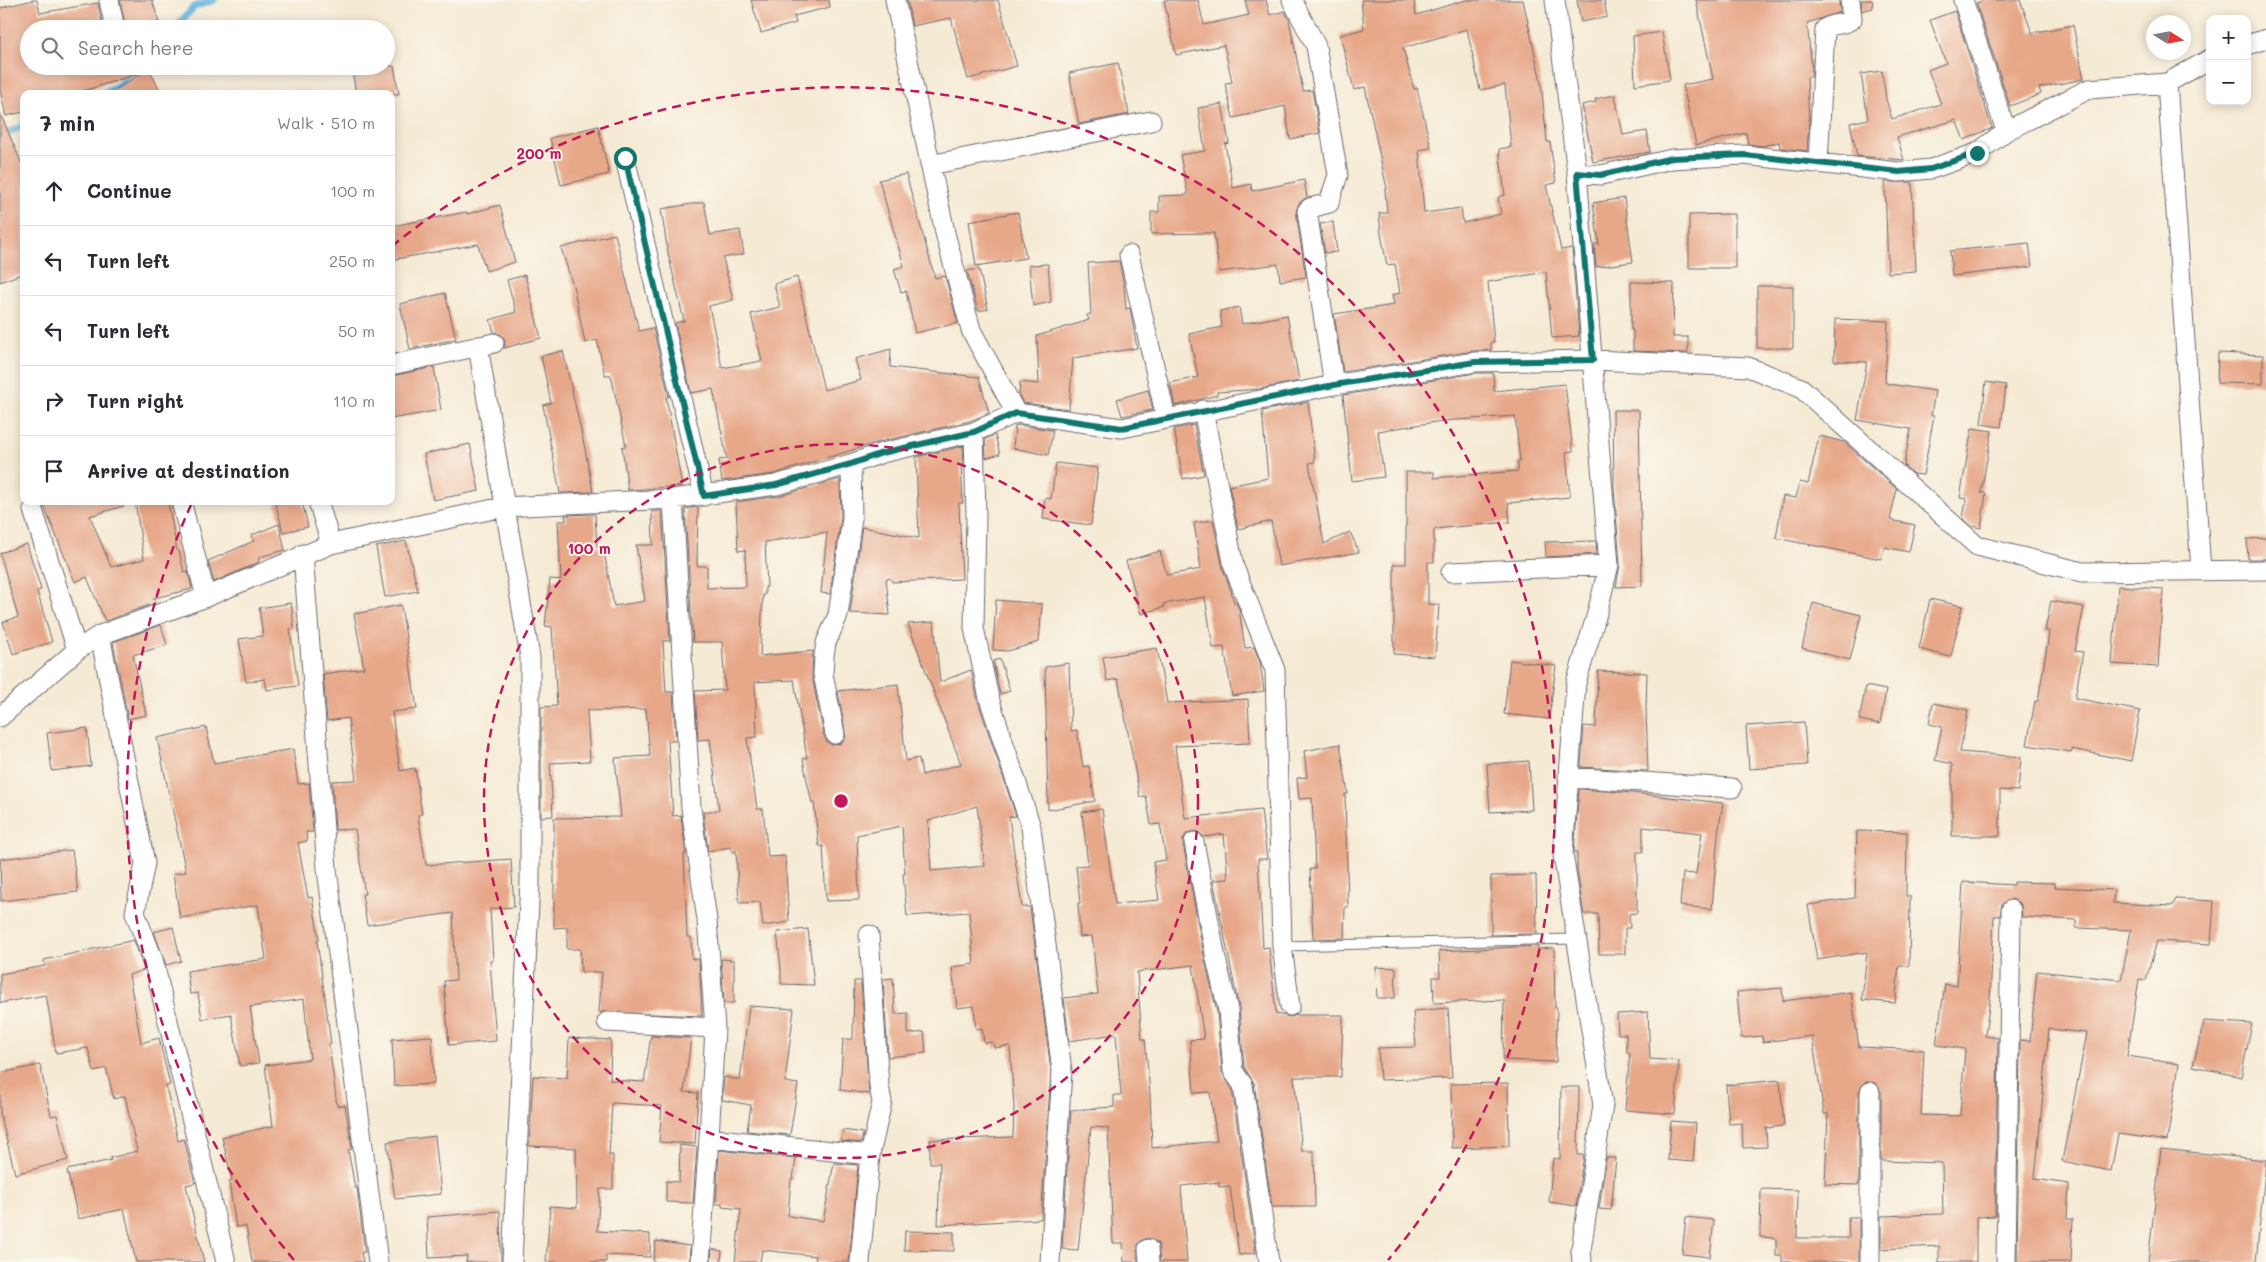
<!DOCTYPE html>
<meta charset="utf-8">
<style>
:root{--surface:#fff;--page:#f7f7f7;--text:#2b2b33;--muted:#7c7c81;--line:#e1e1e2}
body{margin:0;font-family:Mali,sans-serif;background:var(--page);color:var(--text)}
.controls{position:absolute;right:15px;top:15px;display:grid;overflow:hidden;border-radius:10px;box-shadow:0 2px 12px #0003}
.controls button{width:45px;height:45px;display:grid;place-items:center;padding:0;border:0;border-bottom:1px solid var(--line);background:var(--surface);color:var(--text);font:25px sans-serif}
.compass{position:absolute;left:2146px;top:15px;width:45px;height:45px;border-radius:50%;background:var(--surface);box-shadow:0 2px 12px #0003;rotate:101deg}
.stop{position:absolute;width:15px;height:15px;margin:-11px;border:4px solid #0f766e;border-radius:50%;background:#fff}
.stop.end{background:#0f766e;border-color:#fff;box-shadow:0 1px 5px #0008}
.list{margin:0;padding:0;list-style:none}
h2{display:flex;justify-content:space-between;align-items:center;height:65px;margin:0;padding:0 20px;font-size:21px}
h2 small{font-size:16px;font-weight:400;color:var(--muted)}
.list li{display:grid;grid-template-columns:32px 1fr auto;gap:15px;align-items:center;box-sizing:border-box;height:70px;padding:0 20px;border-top:1px solid var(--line)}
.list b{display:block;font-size:19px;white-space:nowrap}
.list em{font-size:16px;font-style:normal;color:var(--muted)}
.icon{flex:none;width:28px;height:28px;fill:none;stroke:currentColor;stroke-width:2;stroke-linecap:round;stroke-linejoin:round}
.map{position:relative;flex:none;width:2266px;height:1262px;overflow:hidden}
.search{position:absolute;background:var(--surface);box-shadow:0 2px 12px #0003;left:20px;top:20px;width:375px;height:55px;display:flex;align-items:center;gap:12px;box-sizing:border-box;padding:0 18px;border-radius:28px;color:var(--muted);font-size:19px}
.panel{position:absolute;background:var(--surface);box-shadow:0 2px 12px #0003;left:20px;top:90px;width:375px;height:415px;border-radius:10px}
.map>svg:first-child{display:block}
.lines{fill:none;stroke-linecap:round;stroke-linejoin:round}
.stream{stroke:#5fb2db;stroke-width:7}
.building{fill:#e7a789;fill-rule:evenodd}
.service-casing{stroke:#6c6871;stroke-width:11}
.minor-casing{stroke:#6c6871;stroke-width:21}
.service{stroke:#fff;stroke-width:9}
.minor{stroke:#fff;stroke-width:19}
.route{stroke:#0f766e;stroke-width:6}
.ring{fill:none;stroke:#c2185b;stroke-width:2.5;stroke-dasharray:9 6}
.centre{fill:#c2185b;stroke:#fbf7ec;stroke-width:2.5}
.ring-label{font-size:15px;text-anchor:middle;font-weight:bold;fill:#c2185b;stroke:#fbf7ec;stroke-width:4;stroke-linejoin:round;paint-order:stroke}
</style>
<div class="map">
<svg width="2266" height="1262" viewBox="0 0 2266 1262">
<rect width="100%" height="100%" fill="#fbf7ec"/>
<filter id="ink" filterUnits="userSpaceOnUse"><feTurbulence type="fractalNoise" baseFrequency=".02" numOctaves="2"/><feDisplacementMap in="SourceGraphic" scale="10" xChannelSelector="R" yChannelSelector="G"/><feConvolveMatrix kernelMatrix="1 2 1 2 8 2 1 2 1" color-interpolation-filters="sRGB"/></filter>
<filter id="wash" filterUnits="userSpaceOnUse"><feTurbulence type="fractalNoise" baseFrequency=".0096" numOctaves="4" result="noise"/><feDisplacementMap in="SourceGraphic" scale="20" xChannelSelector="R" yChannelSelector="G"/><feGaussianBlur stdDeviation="1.12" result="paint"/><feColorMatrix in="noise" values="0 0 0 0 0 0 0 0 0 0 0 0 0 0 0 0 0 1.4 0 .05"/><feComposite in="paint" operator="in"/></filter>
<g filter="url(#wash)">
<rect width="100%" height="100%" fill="#f5ead4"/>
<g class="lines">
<!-- stream -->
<path class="stream" d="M174 29 194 7 214 0
M100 94 119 85 132 72
M0 136 24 126"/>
</g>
<g id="blocks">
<!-- building -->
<path class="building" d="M33 0H37L40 13 98 3 103 29H29V66H147L162 94H108L146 71 74 94H24V112L6 116 0 90V8Z
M120 0H152L159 22 134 29H126Z
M751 0H829L830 7 794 16 796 23 761 33Z
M907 0H998L1017 66 968 79 951 18 912 26Z
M1164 0H1198L1204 25 1249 15 1245 0H1266L1270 15 1285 11 1289 19 1303 91 1312 90 1320 133 1290 139 1285 106 1233 118 1225 83 1232 82 1224 45 1176 55Z
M1361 0H1414L1416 15 1466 0H1523L1541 82 1547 142H1550L1556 183 1546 185 1561 250 1572 248 1579 336 1552 338 1546 272 1488 282 1494 342H1491V350L1473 351 1343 372 1334 314 1394 305 1392 295 1400 293 1395 264 1387 265 1381 234 1379 213H1387L1385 190 1387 189 1365 87 1354 90 1340 35 1364 29ZM1467 29 1480 90 1505 85 1511 147 1499 149 1505 195 1498 197 1501 214 1463 223 1461 208 1424 213 1419 150 1431 148 1417 88 1414 89 1403 48Z
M1577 0H1604L1607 17 1581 22Z
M1696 0H1839L1840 12 1807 23 1812 70 1811 77H1807L1809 120 1807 151 1780 148 1779 142 1762 146 1748 144 1746 133 1696 145 1683 85 1713 79Z
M1861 0H1872L1873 8 1862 11Z
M1985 0H2020L2032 33 2073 25 2084 79 2039 88 2041 94 2010 106 1976 3Z
M1955 11 1992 128 1964 140 1956 120 1897 137 1904 160 1857 156 1850 123 1868 119 1861 74 1882 71 1886 99 1892 119 1941 104 1928 70 1946 63 1930 20Z
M1662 32 1670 80 1635 85 1633 36Z
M1118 63 1129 114 1079 124 1069 73Z
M368 66H394L399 94H356L352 70Z
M1615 95 1623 135 1647 131 1650 152 1593 162 1582 105 1596 102 1595 99Z
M1222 104 1229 143 1225 144 1233 188 1251 184 1252 191 1304 180 1307 197 1299 203 1296 212 1306 277 1280 281 1278 264 1219 272 1214 233 1151 234V212H1159V196L1188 195 1180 155 1205 151 1198 108Z
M0 113 24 169V273L0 282Z
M598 126 609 174 561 185 550 138Z
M906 174 935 278 945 276 958 323 915 333 906 291 901 292 894 269 904 266 879 180Z
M1885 182H1912L1916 271 1888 273Z
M1624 198 1633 262 1596 267 1594 244H1599L1593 203Z
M704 202 710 235 740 230 744 254 723 258 733 300 709 306 722 368 762 361 751 314 780 307 774 284 797 277 824 390 861 380 855 359 891 349 890 367 979 377 989 413 970 421 879 442 774 474 722 481 719 460 727 459 713 389 691 393 675 323 684 321 668 253 661 209Z
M500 205 515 262 486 271 478 244 391 260V226L467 212V214Z
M1018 212 1026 258 976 266 969 221Z
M1735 214V268H1689V215Z
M1333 222 1337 252 1325 253 1320 224Z
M615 234 639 331 653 328 669 397H666L682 486 628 490 622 447 626 446 611 375H605L597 340 585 343 574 289 561 248Z
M2029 243 2032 267 1952 276 1950 251Z
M1119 261 1124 286 1126 309 1130 308 1137 348 1073 358 1069 409 1023 403 1019 395 1020 382 1039 384 1037 336 1089 320 1087 315 1091 314 1088 263Z
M1048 264 1051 302 1033 306 1029 265Z
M979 269 988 309 978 311 967 271Z
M525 275 541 338 504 348 505 340 502 335 494 332 490 320 516 312 507 280Z
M1631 282 1674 283 1673 337H1688V353L1633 351V330H1631Z
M1757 286H1793V348H1757Z
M445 293 456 339 410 349 400 304Z
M1239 307 1242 324 1287 315 1299 381 1260 389 1217 392V395L1175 406 1170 383 1198 377 1189 334 1222 327 1220 311Z
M1835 319 1888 321 1885 382 1888 384 1935 391 1931 416H1934L1923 475 1913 474 1904 465 1911 429 1857 420 1867 362 1834 361Z
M563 351 584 444 593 492 560 493 543 405 551 403 541 356Z
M2218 353 2263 355V384L2217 383Z
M434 367 441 410 391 419V376Z
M1476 373H1493L1494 391 1565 384 1573 451 1566 452 1570 497 1508 503 1510 522 1434 529V562H1428V604L1439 605 1435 657 1394 654V564H1406V472H1434V478L1518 471V461H1520L1515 416 1442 421 1378 431 1384 477 1352 481 1343 395Z
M1986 382 2006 385 2001 427 1981 424Z
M1148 390 1153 410 1122 416 1117 399Z
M1308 402 1315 462 1309 463 1324 544 1350 532 1359 552 1279 566 1271 521 1238 529 1229 486 1268 478 1262 411Z
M1613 410H1639L1642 586 1616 587 1620 564 1614 488Z
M1018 425 1053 430 1048 455 1013 448 1015 426Z
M1194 425 1204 475 1183 479 1174 429Z
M1972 428 1992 431 1981 493H1986L1981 528 1972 526 1963 519 1966 499 1960 498Z
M995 435 1000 454 986 458 985 439Z
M1819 436 1844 442 1897 489 1890 520 1915 525 1909 552 1884 547 1881 559 1776 538 1783 496 1796 498 1800 482 1808 484Z
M470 444 479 491 433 500 424 454Z
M963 446 964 464 961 465 963 503H959L962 579 892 582 890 578 886 579 890 615 850 613 862 527 919 538 916 457Z
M1056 463 1098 468 1091 525 1043 519 1045 498 1051 499Z
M840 479 841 517 830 594 821 593 827 532 765 542 767 587H765V595H763L760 656 813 651 812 676 824 736 827 742 832 745 842 743 846 737 838 691 898 684 906 761 919 758 922 775 961 764 908 624 934 622 940 682 971 670 978 701 1016 816 1009 817 1022 907H1030L1051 1071 1041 1219 938 1225 940 1163H930V1140L1013 1137 1014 1108 1010 1046 994 1048 993 1042 984 1043 982 1028 976 1029 974 1006 957 1008 952 967 974 964 969 912 907 916 903 874H905L902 826 857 835 859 900 826 901 823 846H819L814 803H812L806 776 803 758H807L794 680 755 682 757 737 747 738 757 809H763L768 857 785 856 789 922 763 926 760 902 739 903 736 851 732 852 731 847 708 851 703 812 719 810 710 739 698 740 695 691 725 690 722 642H693L685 509 698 507 697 566H707V588L746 587 745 550 738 551 736 502 779 496ZM977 806 985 866 931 871 928 821Z
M42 501H123L124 506 90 516 111 567 144 559 135 501H168L177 551H179L184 572 188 571 192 589 154 598 155 603 105 621 87 577 75 582Z
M275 501H302L308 527 283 532Z
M652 511H662L670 641H663L666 692H673L676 741H668L673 816 681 815 686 854H684L687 937H691L692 959H699L702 1016 599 1012 602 972H581L580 949H567V927L554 928V818L621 817 615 758 650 756 646 709 587 711 590 761 550 763 553 816 541 817V707L557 706 552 627 545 626 550 579 561 580 558 521H566L565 515 595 514 597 547 603 546 614 606 645 601 636 545H653Z
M1213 520 1223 569 1231 591 1234 603H1236L1239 609 1245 648 1254 647 1260 662 1264 691 1232 696 1224 647 1213 648 1205 597 1163 604 1164 607 1141 614 1126 561 1160 551 1167 575 1201 569 1194 523Z
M279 524 285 550 259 557V562L214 582 208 561 254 541 252 535Z
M2266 538V559H2248L2247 539Z
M406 541 418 591 385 597 376 547Z
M1596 541 1597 554 1546 557 1545 542Z
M27 544 41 590 37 591 52 642 13 654 3 622 18 617 0 553Z
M2118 586 2163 589 2158 667 2112 664Z
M1930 599 1962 606 1951 657 1919 649Z
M996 600 1042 604 1039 642 1008 651 993 650Z
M2051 601 2084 607 2075 651 2083 652 2075 698 2140 711 2131 761 2072 749 2071 752 2027 745 2035 701H2038L2048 640 2049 631H2045Z
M291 603 294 628 290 629 298 686 267 690 265 679 246 682 239 639 263 636 259 608Z
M1813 603 1861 615 1850 660 1802 648Z
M401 605 417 709 392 712 400 771 415 768 422 814 418 815 426 865 511 859 514 907 490 909 493 961H490L496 1041 449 1045 444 981 456 980 453 913 367 925 362 894H365L355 829 335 830 332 781 356 780 348 718 327 721 323 674 364 668 354 614Z
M161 625 167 645 133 655 146 715 128 719 113 642Z
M1157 648 1167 703 1248 699 1250 743 1175 746 1185 818 1261 810 1267 859H1258L1263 948 1269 947 1276 1014 1291 1017 1297 1015H1343L1341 1077H1294L1302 1151H1314L1315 1207H1272L1254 1083 1244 1067 1239 1008 1213 880 1228 879 1224 834 1204 837 1197 831 1187 833 1183 839V844L1205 961 1217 1012 1222 1072 1232 1089 1256 1253 1239 1255 1230 1186 1219 1187V1182L1181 1186 1187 1262H1160L1158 1243 1148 1238 1142 1240 1138 1245V1262H1124L1123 1243H1113L1108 1128 1091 1127 1078 1250 1062 1249 1071 1110 1114 1107V1095H1121L1116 1034 1069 1041 1064 998 1098 994 1092 936 1080 937 1078 903H1080L1076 866 1088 865 1082 812 1102 809 1115 904 1159 900 1153 862 1166 860 1160 824 1151 825 1146 796 1140 797 1118 679 1107 681 1103 657ZM1193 965 1204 1039 1190 1040 1194 1093 1210 1092 1217 1141 1152 1148 1150 1094 1145 1039H1142L1137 972Z
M1000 659 1010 691 1000 694 993 661Z
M1510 660 1556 666 1549 719 1504 714Z
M1069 663 1071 731 1077 730 1083 767 1089 766 1095 801 1048 810 1045 667Z
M1598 671 1647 673 1646 708 1648 771 1581 767 1584 726 1596 727Z
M1866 686 1886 690 1880 724 1859 720Z
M1933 703 1968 710 1960 752 2021 757 2018 791 2000 790V836H1952V764L1935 760 1942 727 1929 724Z
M1804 722 1807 765 1749 769 1746 726Z
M206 727 214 763 293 749 298 784 309 783 313 832H306L307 841 298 843 308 898 312 897 319 940 317 941 325 998 331 1044H329L337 1106 345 1105 350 1135 352 1149 348 1150 355 1188H357L365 1252 361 1253 363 1262H252L246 1226 236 1227 229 1182 232 1181 222 1137 273 1126 265 1065 310 1059 304 999 250 1007 259 1063 240 1066 231 1014 202 1019 198 993 190 994 187 971 266 959 258 905 180 918 173 874 186 872 157 738Z
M87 728 91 766 52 771 47 733Z
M1340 744 1348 794H1345L1348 907H1345L1344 938 1313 939 1310 869H1315L1312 798 1299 799 1297 778 1307 777 1304 751Z
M1529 761 1532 810 1490 812 1487 764Z
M1579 789 1632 793 1723 803 1718 834 1712 909 1680 906 1683 873 1696 874 1702 833 1643 827V852H1637V913L1629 914 1630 928H1625V954H1599L1598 914H1584L1577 870V852H1574Z
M1857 831 1907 832 1906 896H1910L1909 966H1899L1895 1003 1862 1000 1867 952 1817 960 1808 905 1855 898Z
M72 850 78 892 1 901 0 859Z
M1536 875 1537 934 1491 935V876Z
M1963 882 2014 885V882L2055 883V887L2114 890 2113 903 2172 906 2176 899 2214 901 2211 944 2157 941 2146 980 2139 979 2127 1056 2179 1064 2167 1141 2118 1134 2111 1171 2062 1161 2087 1033 2049 1029 2035 1179 2069 1184 2067 1219H2073L2071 1262H2017L2020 1040 2030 1041 2037 971 2121 980 2131 930 2076 928V920L2022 917 2021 904 2012 899 2002 904 2000 916H1994L1990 999 1985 1036 1998 1038 1995 1216 1976 1217V1262H1939V1246L1881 1249V1216L1943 1214 1942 1163 1881 1161V1092L1876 1083 1865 1082 1859 1092V1185L1825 1184 1828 1114H1824L1812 1036 1763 1042 1762 1036 1741 1038 1737 992 1782 988 1783 1001 1851 992 1859 1047 1924 1050 1921 1115 1960 1116 1965 1049 1936 1045 1945 984 1957 986Z
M173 927 181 961 166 965 154 932Z
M808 929 814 985 781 984V969L777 932Z
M134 940 144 970 129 975 141 1043 159 1038 170 1085 166 1086 178 1141 184 1139 195 1183 186 1185 204 1262H136L124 1209 78 1219 67 1170 111 1160 110 1158 137 1151 125 1096 114 1099 106 1068 94 1072 88 1048 56 1053 46 995 0 1003V974L45 966 44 960Z
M1538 946V949L1554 948 1555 1008H1557L1556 1062 1503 1060 1504 1000 1434 1003 1433 977H1440L1439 951Z
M721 959 734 960V1003H724Z
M1376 967 1396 968 1395 998H1377Z
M893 978 895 1014 908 1013V1034L924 1032 926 1053 888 1057 883 979Z
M854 981H861L869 1094 840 1090 843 1039H853Z
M749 1006 794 1009 785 1082 798 1084 790 1135 747 1131 751 1105 722 1100 724 1077 740 1080Z
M1448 1008 1452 1078 1380 1080 1378 1048 1416 1047 1413 1011Z
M1648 1012 1650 1059 1679 1061 1675 1114 1625 1110 1630 1053H1627L1626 1034H1618L1617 1014Z
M2204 1021 2252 1024 2241 1077 2193 1066Z
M432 1036 434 1084 394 1086 392 1039Z
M651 1036 691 1038 684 1092 698 1093 695 1144 659 1142 662 1106 612 1103 609 1155H613V1189H600L597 1231 650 1234V1257L606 1255V1262H546L550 1206 577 1208 576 1148 529 1146 533 1076 567 1078 569 1038 611 1040 610 1080 644 1082Z
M40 1065 51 1116 57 1115 68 1160 15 1174 0 1113V1073Z
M1780 1080 1784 1126 1766 1128 1767 1147 1743 1148 1742 1123 1729 1124 1726 1085Z
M1508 1083 1509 1146 1452 1148 1451 1084Z
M1561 1087H1579L1578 1155H1584L1576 1206 1549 1202 1553 1158 1560 1159Z
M1671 1121 1696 1123 1693 1162 1668 1160Z
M843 1130 863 1133 861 1143 841 1141Z
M435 1136 441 1194 395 1199 387 1142Z
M680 1145 697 1147 693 1203 666 1202V1181L679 1182Z
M2161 1149 2266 1160 2256 1262H2148Z
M719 1150 796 1158 793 1179H791L788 1216 823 1221 834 1163 858 1165 849 1262H815L816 1256 762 1250 760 1262H735L741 1209 722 1207V1204H716Z
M1606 1158H1616L1611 1210 1599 1209Z
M1761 1189 1798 1190 1797 1238H1849L1848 1217H1859V1262H1782V1256H1776V1238L1760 1237Z
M500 1211 501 1262H466L467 1256 429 1258 427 1217Z
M1686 1217 1714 1220 1710 1257 1682 1254Z
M905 1231 954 1232V1251L904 1250Z
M656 1241 690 1246 689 1262H653Z
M712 1249 722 1251 721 1262H711Z"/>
</g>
</g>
<g filter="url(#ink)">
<use href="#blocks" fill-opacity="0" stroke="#6c6871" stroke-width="1"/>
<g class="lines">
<!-- service casing -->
<g class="service-casing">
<path id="service" d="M1282 946 1575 939"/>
</g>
<!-- minor casing -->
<g class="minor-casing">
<path id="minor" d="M109 0 115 29
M895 0 946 237 971 330 1016 413
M1292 0 1316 46 1338 175 1329 203 1310 208 1307 211 1334 385
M1555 0 1577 173 1609 565 1596 617 1576 683 1563 854 1603 1105 1581 1250 1582 1262
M1963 0 2006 131
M2247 45 2266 39
M2167 83 2201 570
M625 158 704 496
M1818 163 1825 29C1832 22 1845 26 1852 19L1850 0
M930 165 1151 121
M1577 173 1601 175 1672 159 1744 155 1899 172 1931 169 1977 153 2006 131 2089 89 2167 83 2210 59
M1129 255 1166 418
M478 346 530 657V881L512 1262
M391 365 494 343
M1203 410 1234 567 1275 670 1282 946 1290 1006
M974 432 976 517 974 628 989 698 1031 827 1062 1071 1050 1262
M673 499 691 808 707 920 715 1028 709 1138 700 1262
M181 501 206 597
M318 501 331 544
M33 510 77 650
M303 554 327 869 378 1262
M1451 572 1609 565
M100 635 145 863 135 913 153 959 226 1262
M0 717 77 650 100 635 206 597 331 544 503 507 673 499 776 485 851 464 882 453 974 432 1016 413 1122 428 1334 385 1475 362 1593 360 1748 367 1801 388 1977 546 2082 572 2266 570
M835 734 823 674 824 656 826 643 838 615 852 518 851 464
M1568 777 1732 788
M1194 842 1216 959 1228 1010 1233 1071 1243 1085 1269 1262
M607 1022 715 1028
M1870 1092V1262
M709 1138 870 1155
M1148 1249 1149 1262
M860 1262 870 1155 882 1102 879 1086 869 935
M2006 1262 2011 910"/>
</g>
<!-- service -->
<use href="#service" class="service"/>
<!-- minor -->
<use href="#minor" class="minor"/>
</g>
</g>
<g class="lines" filter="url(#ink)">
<!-- route -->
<path class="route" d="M625 158 704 496 776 485 851 464 882 453 974 432 1016 413 1122 428 1334 385 1475 362 1593 360 1577 173 1601 175 1672 158 1744 155 1899 172 1931 169 1977 153"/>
</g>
<!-- distance rings -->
<g class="ring">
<circle cx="841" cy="801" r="357"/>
<path d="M294 1260A714 714 0 0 1 191 505M392 246A714 714 0 0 1 1388 1260"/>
</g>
<circle cx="841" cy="801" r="8" class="centre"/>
<g class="ring-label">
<text x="539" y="159">200 m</text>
<text x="589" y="554">100 m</text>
</g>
</svg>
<div class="controls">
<button>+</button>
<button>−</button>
</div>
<svg class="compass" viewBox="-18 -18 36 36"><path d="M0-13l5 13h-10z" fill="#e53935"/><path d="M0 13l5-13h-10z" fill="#7c7c81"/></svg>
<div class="stop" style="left:625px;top:158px"></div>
<div class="stop end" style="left:1977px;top:153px"></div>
<div class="search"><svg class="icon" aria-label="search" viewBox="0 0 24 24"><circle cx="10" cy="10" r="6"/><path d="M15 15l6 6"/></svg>Search here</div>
<section class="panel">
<h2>7 min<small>Walk · 510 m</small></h2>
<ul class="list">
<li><svg class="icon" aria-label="ahead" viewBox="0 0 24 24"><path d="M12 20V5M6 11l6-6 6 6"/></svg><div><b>Continue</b></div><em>100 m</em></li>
<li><svg class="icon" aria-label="left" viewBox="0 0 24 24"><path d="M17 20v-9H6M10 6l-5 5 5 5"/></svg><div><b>Turn left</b></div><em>250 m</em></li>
<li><svg class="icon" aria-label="left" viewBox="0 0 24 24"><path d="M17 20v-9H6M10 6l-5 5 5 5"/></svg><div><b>Turn left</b></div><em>50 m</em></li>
<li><svg class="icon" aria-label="right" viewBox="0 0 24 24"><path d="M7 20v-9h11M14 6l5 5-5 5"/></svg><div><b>Turn right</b></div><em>110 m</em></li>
<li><svg class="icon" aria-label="arrive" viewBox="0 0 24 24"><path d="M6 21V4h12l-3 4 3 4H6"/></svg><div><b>Arrive at destination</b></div></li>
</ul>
</section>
</div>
